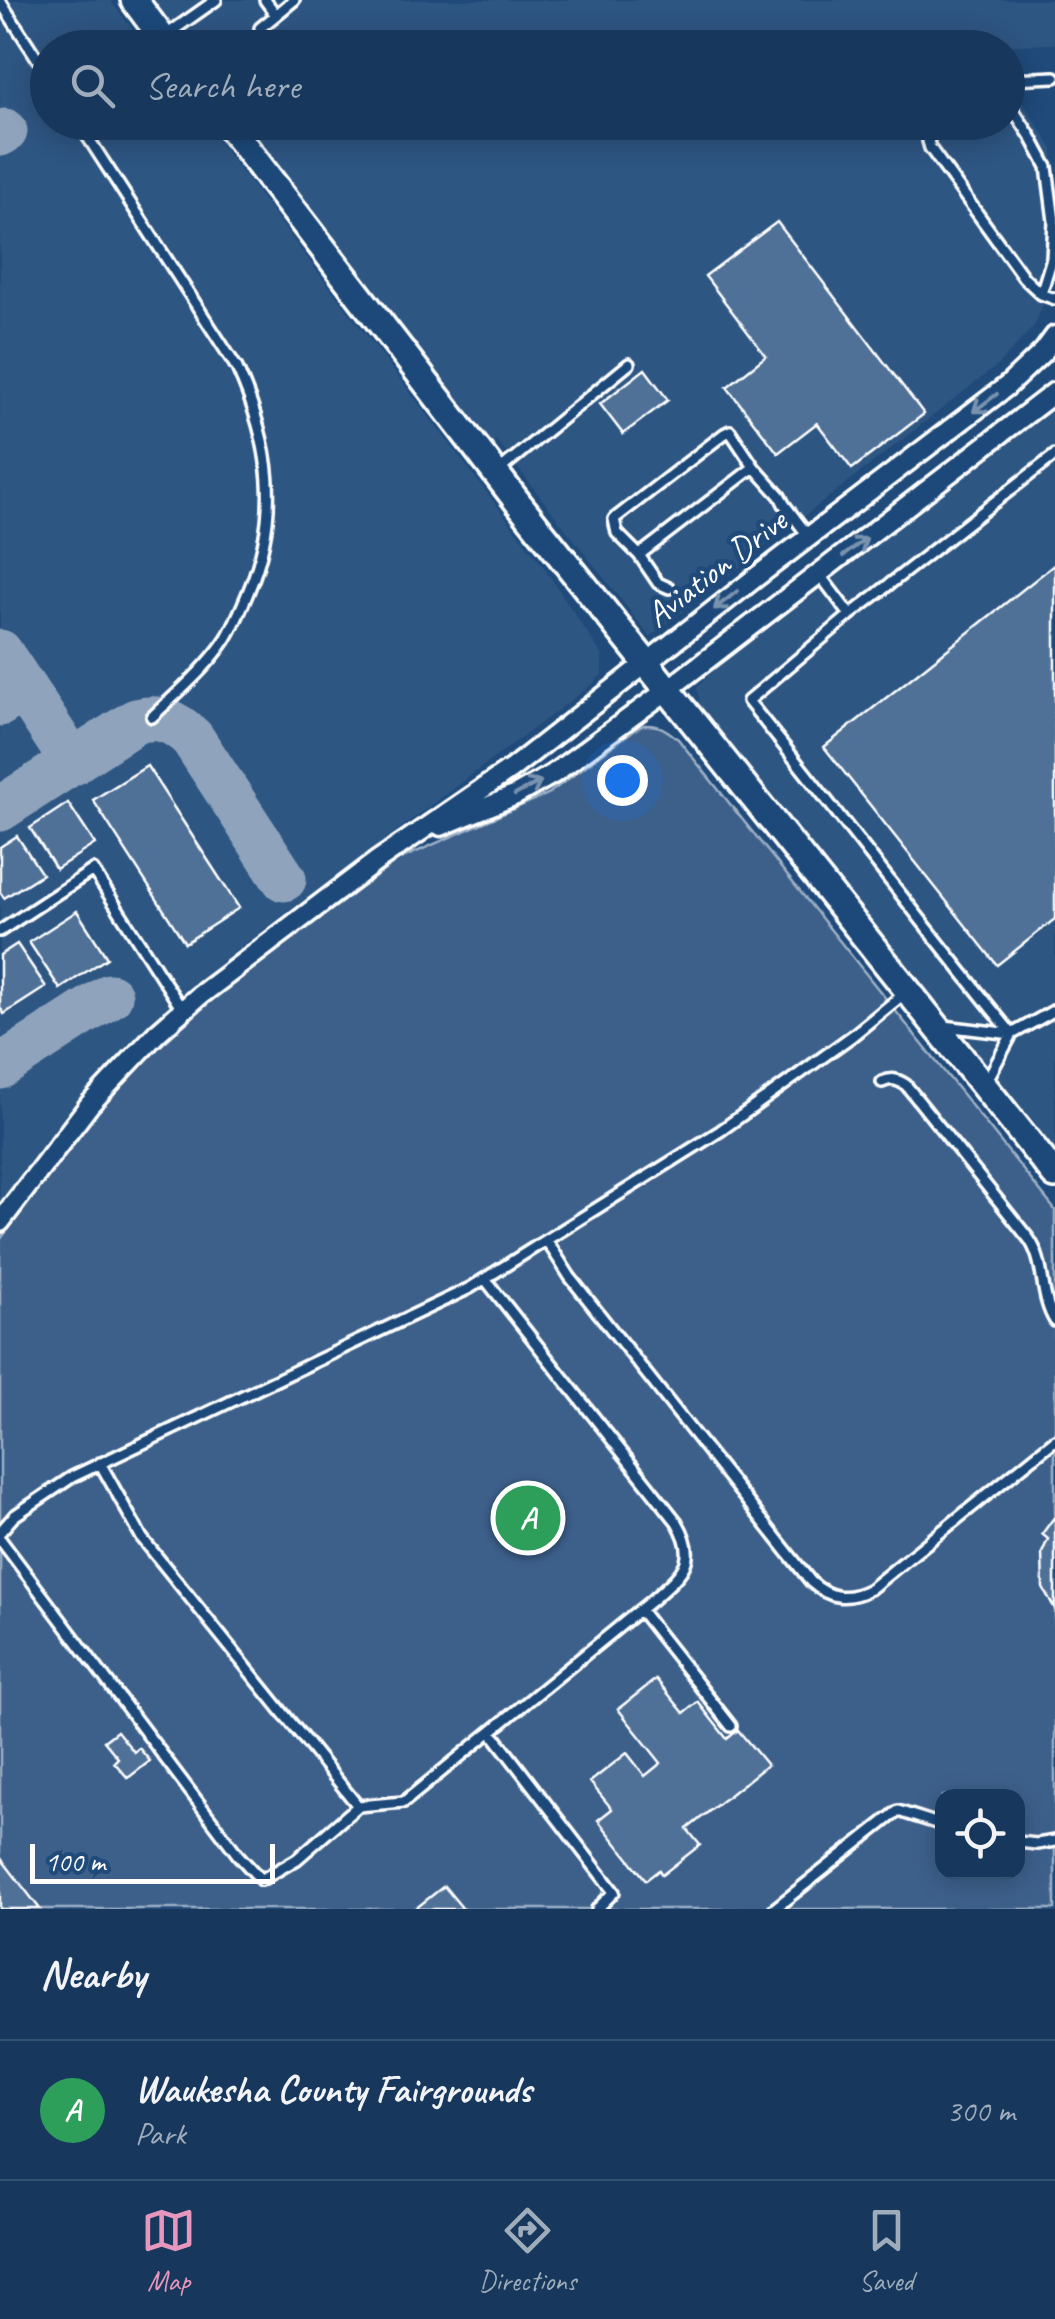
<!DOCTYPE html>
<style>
:root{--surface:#17385c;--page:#244365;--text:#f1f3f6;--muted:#9eacbb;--line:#365272;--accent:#e797bd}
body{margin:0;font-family:Caveat,sans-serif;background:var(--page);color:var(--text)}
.controls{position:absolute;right:30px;bottom:30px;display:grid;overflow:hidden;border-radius:20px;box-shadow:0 5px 25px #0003}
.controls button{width:90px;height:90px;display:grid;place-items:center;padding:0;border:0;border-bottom:2px solid var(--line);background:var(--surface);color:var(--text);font:50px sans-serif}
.scale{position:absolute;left:30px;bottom:25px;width:245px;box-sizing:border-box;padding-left:10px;border:5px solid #fff;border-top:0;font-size:28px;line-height:35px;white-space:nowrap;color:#fff;-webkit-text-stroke:8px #1f4a7a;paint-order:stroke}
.you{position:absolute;left:622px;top:780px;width:35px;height:35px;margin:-25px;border:8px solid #fff;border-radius:50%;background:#1a73e8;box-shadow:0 0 0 15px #1a73e833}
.badge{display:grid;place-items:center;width:65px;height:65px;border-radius:50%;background:var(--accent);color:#fff;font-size:32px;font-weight:700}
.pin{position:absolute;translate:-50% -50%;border:5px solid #fff;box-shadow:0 2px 10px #0006}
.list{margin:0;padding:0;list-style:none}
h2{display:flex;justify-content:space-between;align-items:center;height:130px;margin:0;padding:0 40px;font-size:42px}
h2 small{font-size:32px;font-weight:400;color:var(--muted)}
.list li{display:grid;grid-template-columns:65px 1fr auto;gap:30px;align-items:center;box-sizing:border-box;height:140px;padding:0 40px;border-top:2px solid var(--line)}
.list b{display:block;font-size:38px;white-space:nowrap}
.list p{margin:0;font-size:32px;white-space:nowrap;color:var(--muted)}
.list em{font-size:32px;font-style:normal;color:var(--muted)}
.icon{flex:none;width:55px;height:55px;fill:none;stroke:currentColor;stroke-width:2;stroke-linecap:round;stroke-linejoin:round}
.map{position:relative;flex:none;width:1055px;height:1909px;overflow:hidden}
.search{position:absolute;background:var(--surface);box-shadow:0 5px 25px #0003;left:30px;right:30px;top:30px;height:110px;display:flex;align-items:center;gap:25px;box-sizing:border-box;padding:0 35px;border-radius:55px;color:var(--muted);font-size:38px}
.sheet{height:270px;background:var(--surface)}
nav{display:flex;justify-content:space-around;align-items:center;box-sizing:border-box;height:140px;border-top:2px solid var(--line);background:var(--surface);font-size:28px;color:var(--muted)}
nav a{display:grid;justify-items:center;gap:5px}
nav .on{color:var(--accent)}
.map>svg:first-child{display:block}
.built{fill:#2e5683}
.green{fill:#3c618b;stroke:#9eb0c5;stroke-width:2.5;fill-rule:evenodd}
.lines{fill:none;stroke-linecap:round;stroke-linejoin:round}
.taxiway{stroke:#8fa4bc;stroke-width:45}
.building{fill:#507197;stroke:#fff;stroke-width:2.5}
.lane-casing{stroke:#fff;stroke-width:16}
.street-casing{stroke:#fff;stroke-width:25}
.secondary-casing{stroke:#fff;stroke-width:32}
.lane{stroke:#1f4a7a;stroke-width:9}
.street{stroke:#1f4a7a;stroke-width:18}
.secondary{stroke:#1f4a7a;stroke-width:25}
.oneway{stroke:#7992af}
.labels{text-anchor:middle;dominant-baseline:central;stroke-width:9;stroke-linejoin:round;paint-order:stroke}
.street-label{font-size:35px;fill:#fff;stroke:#1f4a7a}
</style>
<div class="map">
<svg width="1055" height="1909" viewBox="0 0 1055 1909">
<rect width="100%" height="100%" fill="#1f4a7a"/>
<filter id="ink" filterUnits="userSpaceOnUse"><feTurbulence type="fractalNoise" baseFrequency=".01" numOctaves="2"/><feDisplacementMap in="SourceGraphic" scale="20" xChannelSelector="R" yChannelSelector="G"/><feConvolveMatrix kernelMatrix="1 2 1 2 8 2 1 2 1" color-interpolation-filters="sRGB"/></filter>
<g filter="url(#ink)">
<!-- built -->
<path class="built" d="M0 0H110L146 47 48 48V122L204 123 543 566 602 655V674L593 684 221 962 157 1018 104 1070 0 1202Z
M151 0H1055V44L987 46V48H187Z
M1008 80 1053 149 1055 277 1034 326 999 364 650 637 496 440 484 449 239 123 1008 122Z
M1055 407V1156L701 711 697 688 715 668Z"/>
<!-- green -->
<path class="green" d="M644 725C659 724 666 729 678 739L1055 1210V1909H0V1240L109 1097 147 1058 214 998 398 860 548 794 634 730ZM942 1796H1018V1872H942Z"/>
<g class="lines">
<!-- taxiway -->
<path class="taxiway" d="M0 134 5 131
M0 652 24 688 0 704
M24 688 73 763
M0 809 136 721C160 715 174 721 192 738L284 879
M0 1067 110 996"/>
</g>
<!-- building -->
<path class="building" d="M777 222 924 414 852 469 817 423 778 453 727 387 766 356 705 276Z
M645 369 668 400 623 434 600 404Z
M1055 564V919L997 965 824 747Z
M147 766 239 908 185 943 93 800Z
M68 803 95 844 56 869 30 828Z
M17 836 42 874 4 898 0 892V847Z
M77 911 107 958 60 989 29 942Z
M17 944 46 987 4 1014 0 1007V955Z
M1055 1516V1609L1043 1588 1042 1553 1048 1539 1042 1534Z
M656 1679 684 1713 698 1702 727 1739 738 1730 767 1765 687 1829 700 1845 662 1875 659 1870 646 1880 598 1820 612 1809 590 1782 627 1753 645 1776 661 1763 618 1709Z
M117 1731 134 1752 139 1748 150 1761 128 1778 114 1762 118 1758 104 1741Z
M0 1857 40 1909H0Z
M444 1886 463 1909H415Z"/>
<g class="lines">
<!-- lane casing -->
<g class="lane-casing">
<path id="lane" d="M265 0 276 15 294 0
M0 1 48 75
M260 28 276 15
M165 36 216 0
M1008 81 1011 79 1055 77
M1008 102 1031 137 1047 167 1054 221 1052 258 1041 294
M78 122 237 368C271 443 281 513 249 590 242 607 235 624 226 639 206 669 177 693 152 717
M948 122 932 133 928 141 930 148 1024 278 1041 294 1055 299
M1055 455 850 615 748 701C837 811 922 924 1012 1034L1055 1010
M497 472 629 364
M639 555 754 467
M819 574 850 615
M669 588 658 583 639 555 617 533 614 519 724 434 730 431 754 467 780 496 784 504 809 537
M0 931 93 870 183 1011
M944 1026 1012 1034 985 1084
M882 1082C892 1078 897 1079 906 1085L1029 1239C1046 1263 1039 1295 1055 1321
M547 1241 570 1277 811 1582C830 1599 847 1601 870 1589L1055 1440
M100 1463 142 1538 358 1806 404 1802 652 1600C682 1573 700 1561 677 1522L485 1279
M0 1532 14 1516 72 1477 470 1288 720 1131 852 1036 905 993
M0 1539 238 1855 261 1880 297 1859 358 1806
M640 1610 731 1726
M491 1732 614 1892 597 1909
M1018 1842 1037 1844 1055 1841
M774 1909 898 1811 942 1825"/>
</g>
<!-- street casing -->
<g class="street-casing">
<path id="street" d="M441 826 516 795 553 774 666 691 1055 392
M0 1222 90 1104 157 1033 199 996 377 861 511 769 755 578 1007 386 1044 351 1055 336"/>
</g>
<!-- secondary casing -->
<g class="secondary-casing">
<path id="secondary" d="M134 0 170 48
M226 122 520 505 1055 1175"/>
</g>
<!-- lane -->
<use href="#lane" class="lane"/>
<!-- street -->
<use href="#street" class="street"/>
<!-- secondary -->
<use href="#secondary" class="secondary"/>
</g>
<!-- one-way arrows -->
<defs><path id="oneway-shaft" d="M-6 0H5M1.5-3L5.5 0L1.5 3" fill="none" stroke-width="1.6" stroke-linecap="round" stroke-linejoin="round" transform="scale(2.5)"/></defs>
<g class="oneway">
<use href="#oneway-shaft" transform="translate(985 403) rotate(143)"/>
<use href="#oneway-shaft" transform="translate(855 547) rotate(-37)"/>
<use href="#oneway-shaft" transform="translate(726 600) rotate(142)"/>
<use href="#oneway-shaft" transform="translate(528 788) rotate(-28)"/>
</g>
</g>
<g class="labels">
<!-- street labels -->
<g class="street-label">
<text transform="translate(716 568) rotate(-38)">Aviation Drive</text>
</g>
</g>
</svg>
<div class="controls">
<button><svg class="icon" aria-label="locate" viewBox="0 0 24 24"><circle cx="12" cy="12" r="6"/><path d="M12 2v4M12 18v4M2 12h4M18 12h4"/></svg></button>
</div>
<div class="scale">100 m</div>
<div class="you"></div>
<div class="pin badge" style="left:528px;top:1518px;background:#2e9e5b">A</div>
<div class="search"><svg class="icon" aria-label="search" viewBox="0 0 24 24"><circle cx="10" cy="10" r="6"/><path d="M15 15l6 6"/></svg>Search here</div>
</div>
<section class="sheet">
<h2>Nearby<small></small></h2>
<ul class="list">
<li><span class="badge" style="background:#2e9e5b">A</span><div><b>Waukesha County Fairgrounds</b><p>Park</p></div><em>300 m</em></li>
</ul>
</section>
<nav>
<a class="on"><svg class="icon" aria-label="map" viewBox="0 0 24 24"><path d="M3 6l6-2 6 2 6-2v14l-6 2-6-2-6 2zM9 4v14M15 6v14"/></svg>Map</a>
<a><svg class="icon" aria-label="directions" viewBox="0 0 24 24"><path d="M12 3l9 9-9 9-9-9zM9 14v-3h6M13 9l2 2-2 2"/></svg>Directions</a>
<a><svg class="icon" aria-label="saved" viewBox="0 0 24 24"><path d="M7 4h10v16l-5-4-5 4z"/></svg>Saved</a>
</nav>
